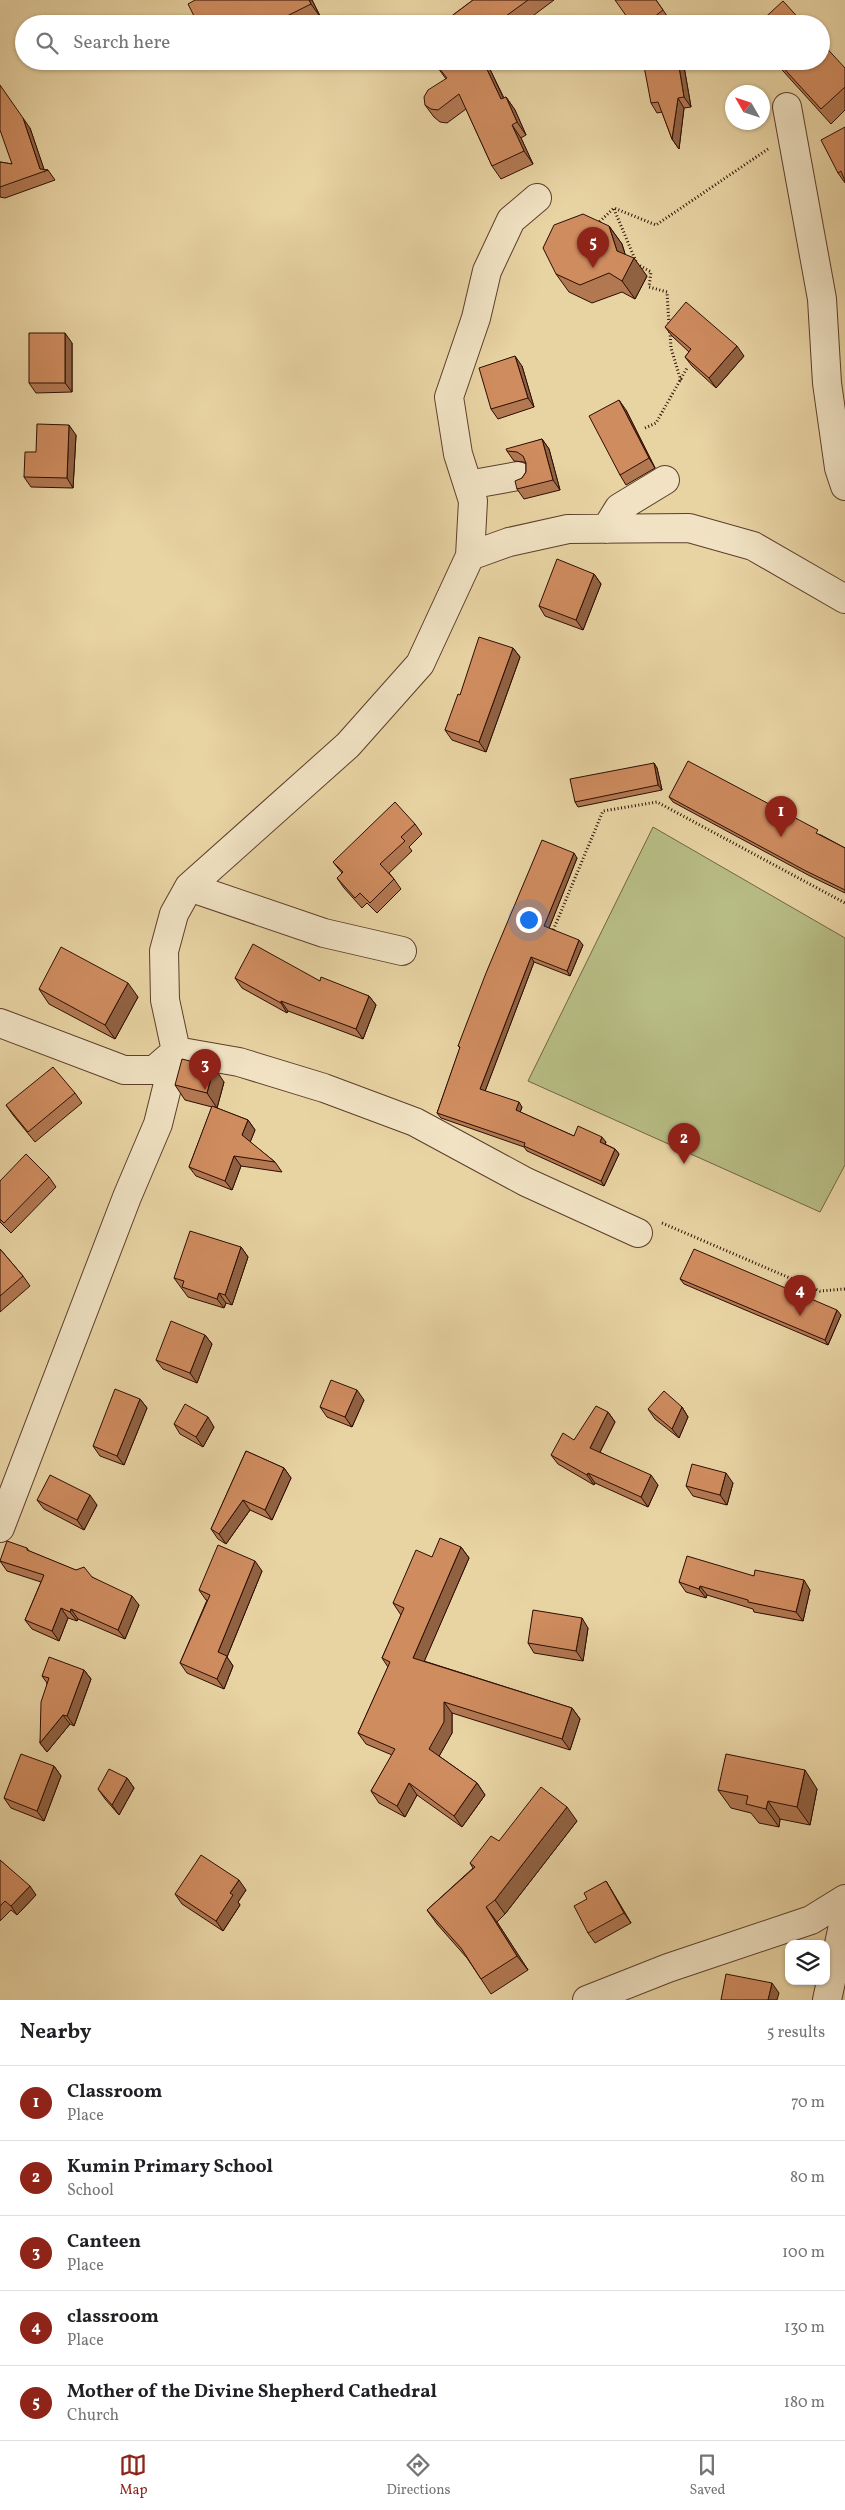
<!DOCTYPE html>
<style>
:root{--surface:#fff;--page:#f6f6f6;--text:#202124;--muted:#757577;--line:#e0e0e0;--accent:#8f2418}
body{margin:0;font-family:Vollkorn,serif;background:var(--page);color:var(--text)}
.controls{position:absolute;right:15px;bottom:15px;display:grid;overflow:hidden;border-radius:10px;box-shadow:0 1px 4px #0004}
.controls button{width:45px;height:45px;display:grid;place-items:center;padding:0;border:0;border-bottom:1px solid var(--line);background:var(--surface);color:var(--text);font:25px sans-serif}
.compass{position:absolute;left:725px;top:85px;width:45px;height:45px;border-radius:50%;background:var(--surface);box-shadow:0 1px 4px #0004;rotate:309deg}
.you{position:absolute;left:528px;top:919px;width:18px;height:18px;margin:-12px;border:4px solid #fff;border-radius:50%;background:#1a73e8;box-shadow:0 0 0 8px #1a73e833}
.badge{display:grid;place-items:center;width:32px;height:32px;border-radius:50%;background:var(--accent);color:#fff;font-size:16px;font-weight:700}
.pin{position:absolute;translate:-50% -41px;filter:drop-shadow(0 1px 2px #0008)}
.pin::after{content:'';position:absolute;top:26px;width:18px;height:15px;background:inherit;clip-path:polygon(0 0,100% 0,50% 100%)}
.list{margin:0;padding:0;list-style:none}
h2{display:flex;justify-content:space-between;align-items:center;height:65px;margin:0;padding:0 20px;font-size:21px}
h2 small{font-size:16px;font-weight:400;color:var(--muted)}
.list li{display:grid;grid-template-columns:32px 1fr auto;gap:15px;align-items:center;box-sizing:border-box;height:75px;padding:0 20px;border-top:1px solid var(--line)}
.list b{display:block;font-size:19px;white-space:nowrap}
.list p{margin:0;font-size:16px;white-space:nowrap;color:var(--muted)}
.list em{font-size:16px;font-style:normal;color:var(--muted)}
.icon{flex:none;width:28px;height:28px;fill:none;stroke:currentColor;stroke-width:2;stroke-linecap:round;stroke-linejoin:round}
.map{position:relative;flex:none;width:845px;height:2000px;overflow:hidden}
.search{position:absolute;background:var(--surface);box-shadow:0 1px 4px #0004;left:15px;right:15px;top:15px;height:55px;display:flex;align-items:center;gap:12px;box-sizing:border-box;padding:0 18px;border-radius:28px;color:var(--muted);font-size:19px}
.sheet{height:440px;background:var(--surface)}
nav{display:flex;justify-content:space-around;align-items:center;box-sizing:border-box;height:70px;border-top:1px solid var(--line);background:var(--surface);font-size:14px;color:var(--muted)}
nav a{display:grid;justify-items:center;gap:2px}
nav .on{color:var(--accent)}
.map>svg:first-child{display:block}
.green{fill:#b7bc84;stroke:#726444}
.lines{fill:none;stroke-linecap:round;stroke-linejoin:round}
.minor-casing{stroke:#5c3e2b;stroke-width:30}
.path{stroke:#2d0d03;stroke-width:3;stroke-dasharray:1 2.5;stroke-linecap:butt}
.minor{stroke:#f0e2c3;stroke-width:28}
.wall{fill:#b27852;stroke:#2d0d03}
.shaded-wall{fill:#916242;stroke:#2d0d03}
.building{fill:#cf8c5f;stroke:#2d0d03}
</style>
<div class="map">
<svg width="845" height="2000" viewBox="0 0 845 2000">
<rect width="100%" height="100%" fill="#e8d3a3"/>
<filter id="stains"><feTurbulence type="fractalNoise" baseFrequency=".004" numOctaves="4"/><feColorMatrix values="0 0 0 0 .2 0 0 0 0 .09 0 0 0 0 .02 0 0 0 .5 -.17"/></filter>
<radialGradient id="worn" r=".72"><stop offset=".6" stop-color="#630" stop-opacity="0"/><stop offset="1" stop-color="#630" stop-opacity=".3"/></radialGradient>
<!-- green -->
<path class="green" d="M653 827 845 938V1165L820 1212 528 1081Z"/>
<g class="lines">
<!-- minor casing -->
<g class="minor-casing">
<path id="minor" d="M787 107 822 299 827 383 839 468 845 486
M468 485 518 476
M606 529 619 508 665 480
M470 556 473 501 458 454 449 397 476 318 487 271 511 220 537 198
M189 887 324 933 402 951
M0 1023 124 1070H154L176 1051 239 1062 324 1088 415 1122 526 1182 638 1233
M0 1528 127 1197 158 1124 176 1051 165 1000 164 951 174 914 189 887 348 745 420 664 470 556 509 542 568 529 689 528 753 546 845 599
M587 2000 668 1968 811 1920 845 1899
M827 2000 845 1916"/>
</g>
<!-- path -->
<path class="path" d="M614 209 637 264 651 272 649 287 667 292 669 325
M597 224 614 208 656 225 768 149
M670 332 671 348 681 381
M645 428 656 423 687 368
M552 933 603 811 657 802 845 903
M662 1223 820 1291 845 1289"/>
<!-- minor -->
<use href="#minor" class="minor"/>
</g>
<!-- wall -->
<path class="wall" d="M195 0H312L321 18 310 24H198Z
M473 0H554L522 24H441Z
M656 0 672 23 671 24H632Z
M217 61H234L221 67Z
M433 61H486L504 98 506 97 515 110 526 135 521 138 533 164 501 179 492 166 466 109 447 123 440 122 434 117 425 105 446 79Z
M683 61 691 107 684 108 679 149 672 139 662 112 657 113 651 103Z
M774 61H821L845 68V110L831 124Z
M845 127V183L838 173Z
M30 128 44 170H48L55 180 5 198 0 197V162L12 164Z
M609 226 622 244 625 254 647 276 635 299 622 292 592 303 569 292 556 274Z
M665 327 744 356 716 388 692 366 685 357 689 352 672 336Z
M72 343V392L36 393 29 383Z
M522 366 534 407 498 419 491 409Z
M626 410 655 468 626 485 620 475Z
M76 435 73 488 31 487 24 477 36 452Z
M542 439 549 449 560 490 524 499 517 489 522 478 526 472V463L524 462 514 461 507 451Z
M594 574 601 584 583 630 545 616 539 606Z
M513 648 520 657 486 752 452 740 445 730 460 695Z
M654 763 657 768 662 790 578 807 575 802Z
M669 797 821 835 845 848V893L810 876 673 802Z
M415 824 422 834 409 847 412 851 389 873 394 879 401 889 377 913 367 903 362 908 344 888 337 878 342 873 333 862Z
M577 858 549 928 583 945 570 976 534 962 485 1091 522 1107 520 1112 574 1136 606 1142 605 1144 615 1149 619 1154 604 1186 527 1151 524 1147 441 1118 437 1113 460 1048 458 1046Z
M235 978 320 981 369 996 376 1005 363 1039 288 1011 287 1013 242 988Z
M39 989 138 997 115 1039 49 1004Z
M224 1082 217 1108 214 1107 248 1120 255 1130 250 1142 275 1162 282 1172 241 1166 232 1190 196 1176 189 1167 212 1107 185 1100 175 1085Z
M75 1093 82 1103 35 1142 13 1115 6 1105Z
M49 1177 56 1187 11 1233 0 1222V1181Z
M241 1247 248 1257 232 1305 226 1303 224 1308 188 1297 174 1278Z
M0 1249 23 1276 30 1286 0 1312Z
M680 1279 841 1315 828 1345 684 1284Z
M205 1335 212 1344 197 1383 163 1369 156 1360Z
M140 1399 147 1408 124 1465 100 1456 93 1446Z
M364 1400 352 1427 327 1417 320 1407Z
M682 1407 688 1417 679 1438 655 1419 648 1409Z
M608 1412 615 1422 600 1452 658 1485 648 1507 595 1483 594 1485 558 1464 551 1455 574 1440Z
M174 1424 214 1427 203 1447 180 1434Z
M246 1451 284 1468 291 1478 272 1520 250 1510 226 1544 218 1539 211 1529Z
M733 1483 727 1505 693 1496 686 1486Z
M37 1500 97 1505 84 1530 44 1509Z
M461 1547 469 1558 424 1661 572 1708 580 1719 570 1750 452 1713V1733L439 1756 477 1783 485 1795 462 1827 417 1795 405 1817 379 1803 371 1791 392 1755 366 1744 358 1733 388 1667 382 1658 401 1615 393 1603 432 1557Z
M27 1548 29 1551 92 1577 139 1605 125 1639 78 1619 77 1621 68 1618 59 1641 32 1629 25 1620 41 1582 7 1571 0 1561Z
M262 1571 227 1657 233 1666 224 1689 187 1673 180 1663 207 1600H206L199 1590Z
M754 1576 810 1590 803 1621 754 1612 753 1609 707 1595 706 1598 686 1592 679 1582Z
M588 1628 583 1661 534 1653 528 1643Z
M84 1670 91 1679 74 1726 70 1724 47 1752 40 1743 47 1683 42 1676Z
M54 1766 61 1776 44 1821 11 1808 4 1798Z
M127 1778 134 1788 119 1815 105 1799 98 1789Z
M817 1789 810 1825 780 1819 779 1827 759 1823 751 1813 731 1808 718 1790Z
M577 1821 505 1914 497 1922 528 1970 491 1994 467 1958 437 1924 427 1910 473 1868 470 1863 499 1841Z
M0 1860 36 1895 17 1915 11 1910 0 1921Z
M606 1881 612 1891 631 1923 595 1943 588 1933 587 1899Z
M246 1890 238 1902 240 1905 223 1931 182 1904 175 1894Z"/>
<!-- shaded-wall -->
<path class="shaded-wall" d="M309 0H312L321 18 311 4Z
M483 61H486L510 112 501 99Z
M678 61H683L691 107 684 97Z
M506 97 515 110 526 135 517 122Z
M678 98 684 108 679 149 672 139Z
M23 118 30 128 45 172 40 169Z
M512 125 521 138 533 164 524 151Z
M609 226 622 244 629 267 634 258 647 276 635 299 622 281 617 251Z
M65 333 72 343V392L65 383Z
M737 346 744 356 716 388 709 378Z
M515 356 522 366 534 407 528 398Z
M619 400 626 410 655 468 649 458Z
M69 425 76 435 73 488 67 478Z
M542 439 549 449 560 490 553 480Z
M594 574 601 584 583 630 576 620Z
M513 648 520 657 486 752 479 742Z
M654 763 657 768 662 790 658 785Z
M574 853 577 858 548 931 544 926Z
M579 940 583 945 570 976 567 971Z
M531 957 534 962 484 1094 480 1089Z
M128 983 138 997 115 1039 105 1025Z
M369 996 376 1005 363 1039 356 1029Z
M281 1001 288 1011 287 1013 281 1003Z
M214 1067 224 1082 217 1108 207 1093Z
M519 1102 522 1107 519 1115 516 1110Z
M248 1120 255 1130 249 1145 242 1135Z
M602 1137 606 1142 603 1147 600 1142Z
M615 1149 619 1154 604 1186 601 1181Z
M234 1156 241 1166 232 1190 225 1181Z
M241 1247 248 1257 232 1305 225 1295Z
M219 1293 226 1303 224 1308 217 1299Z
M837 1310 841 1315 828 1345 825 1340Z
M205 1335 212 1344 197 1383 190 1373Z
M357 1390 364 1400 352 1427 345 1417Z
M140 1399 147 1408 124 1465 117 1456Z
M682 1407 688 1417 679 1438 672 1429Z
M608 1412 615 1422 597 1458 590 1448Z
M208 1417 214 1427 203 1447 196 1437Z
M284 1468 291 1478 272 1520 265 1510Z
M588 1473 595 1483 594 1485 587 1475Z
M726 1473 733 1483 727 1505 720 1495Z
M651 1475 658 1485 648 1507 641 1497Z
M90 1495 97 1505 84 1530 77 1520Z
M243 1500 250 1510 226 1544 219 1534Z
M461 1547 469 1558 421 1669 413 1658Z
M255 1561 262 1571 227 1657 233 1666 224 1689 217 1679 218 1652Z
M804 1580 810 1590 803 1621 796 1612Z
M700 1586 707 1595 706 1598 699 1589Z
M132 1596 139 1605 125 1639 118 1630Z
M61 1608 68 1618 59 1641 52 1631Z
M71 1609 78 1619 77 1621 70 1612Z
M582 1618 588 1628 583 1661 576 1651Z
M84 1670 91 1679 74 1726 67 1716Z
M444 1702 452 1713V1733L437 1760 429 1749Z
M572 1708 580 1719 570 1750 562 1739Z
M63 1715 70 1724 47 1752 40 1743Z
M54 1766 61 1776 44 1821 37 1811Z
M805 1770 817 1789 810 1825 797 1807Z
M127 1778 134 1788 119 1815 112 1805Z
M409 1783 417 1795 405 1817 397 1806Z
M477 1783 485 1795 462 1827 454 1816Z
M768 1801 780 1819 779 1827 766 1809Z
M567 1807 577 1821 505 1914 495 1900Z
M239 1880 246 1890 238 1902 240 1905 223 1931 216 1921 230 1893Z
M606 1881 612 1891 631 1923 624 1913Z
M30 1886 36 1895 17 1915 11 1906Z
M486 1907 497 1922 528 1970 517 1956Z
M772 1983 779 1993 777 2000H768Z"/>
<!-- building -->
<path class="building" d="M195 0H309L311 4 271 24H198L188 4Z
M473 0H528L506 16 509 19 503 24H441Z
M615 0H656L663 10 645 24H632Z
M783 1 804 24H758Z
M821 42 845 68V87L821 109 777 61H821Z
M483 61 501 99 506 97 517 122 512 125 524 151 492 166 459 94 438 110 431 109 425 105 424 97 428 90 447 78 433 61Z
M643 61H678L684 97 678 98 672 139 658 102 651 103Z
M0 85 23 118 40 169 48 170 0 187V162L12 164 0 130Z
M845 127V181L841 171 838 173 821 140Z
M583 214 609 226 617 251 634 258 622 281 609 273 580 285 556 274 543 248 554 225Z
M686 302 737 346 709 378 685 357 691 349 665 327Z
M29 333H65V383H29Z
M515 356 528 398 491 409 479 368Z
M619 400 649 458 620 475 589 416Z
M37 424 69 425 67 478 24 477 25 452H36Z
M542 439 553 480 517 489 515 481 522 478 526 472V463L523 456 517 452 507 451 506 449Z
M557 559 594 574 576 620 539 606Z
M479 637 513 648 479 742 445 730 458 694 460 695Z
M688 761 818 830 816 833 845 848V890L806 871 669 797Z
M654 763 658 785 575 802 570 779Z
M395 802 415 824 401 837 405 841 380 864 394 879 370 903 360 893 355 898 337 878 343 872 333 862Z
M542 840 574 853 544 926 579 940 567 971 531 957 480 1089 519 1102 516 1110 574 1136 578 1126 602 1137 600 1142 615 1149 601 1181 524 1146 525 1143 437 1113 460 1047 458 1046 486 973Z
M253 944 320 981 321 977 369 996 356 1029 281 1001V1003L235 978Z
M61 947 128 983 105 1025 39 989Z
M182 1059 214 1067 207 1093 175 1085Z
M53 1067 75 1093 28 1132 6 1105Z
M212 1106 248 1120 242 1135 275 1162 234 1156 225 1181 189 1167Z
M26 1154 49 1177 4 1223 0 1219V1181Z
M190 1231 241 1247 225 1295 219 1293 217 1299 182 1287 184 1281 174 1278Z
M0 1249 23 1276 0 1296Z
M694 1249 837 1310 825 1340 680 1279Z
M171 1321 205 1335 190 1373 156 1360Z
M331 1380 357 1390 345 1417 320 1407Z
M115 1389 140 1399 117 1456 93 1446Z
M664 1391 682 1407 672 1429 648 1409Z
M185 1404 208 1417 196 1437 174 1424Z
M596 1406 608 1412 590 1448 651 1475 641 1497 588 1473 587 1475 551 1455 563 1433 574 1440Z
M246 1451 284 1468 265 1510 243 1500 219 1534 211 1529Z
M692 1464 726 1473 720 1495 686 1486Z
M50 1475 90 1495 77 1520 37 1500Z
M440 1538 461 1547 413 1658 572 1708 562 1739 444 1702V1722L429 1749 477 1783 454 1816 409 1783 397 1806 371 1791 395 1749 358 1733 390 1662 382 1658 404 1608 393 1603 416 1550 432 1557Z
M7 1541 27 1548V1550L76 1570 84 1567 92 1577 132 1596 118 1630 71 1609 70 1612 61 1608 52 1631 25 1620 44 1575 0 1561Z
M218 1545 255 1561 218 1652 227 1656 217 1679 180 1663 210 1595 199 1590Z
M687 1556 754 1576 755 1570 804 1580 796 1612 748 1602V1600L700 1586 699 1589 679 1582Z
M533 1610 582 1618 576 1651 528 1643Z
M49 1657 84 1670 67 1716 63 1715 40 1743 41 1702 49 1678 42 1676Z
M21 1754 54 1766 37 1811 4 1798Z
M726 1754 805 1770 797 1807 768 1801 766 1809 746 1804 748 1796 718 1790Z
M109 1769 127 1778 112 1805 98 1789Z
M541 1787 567 1807 495 1900 486 1907 517 1956 481 1979 461 1948 427 1910 475 1867 470 1863 491 1836 499 1841Z
M201 1855 239 1880 230 1893 233 1895 216 1921 175 1894Z
M0 1860 30 1886 11 1906 5 1901 0 1906Z
M606 1881 624 1913 588 1933 574 1906 587 1899 584 1893Z
M726 1974 772 1983 768 2000H721Z"/>
<rect width="100%" height="100%" filter="url(#stains)"/>
<rect width="100%" height="100%" fill="url(#worn)"/>
</svg>
<div class="controls">
<button><svg class="icon" aria-label="layers" viewBox="0 0 24 24"><path d="M12 4l9 5-9 5-9-5zM3 14l9 5 9-5"/></svg></button>
</div>
<svg class="compass" viewBox="-18 -18 36 36"><path d="M0-13l5 13h-10z" fill="#e53935"/><path d="M0 13l5-13h-10z" fill="#757577"/></svg>
<div class="you"></div>
<div class="pin badge" style="left:781px;top:837px">1</div>
<div class="pin badge" style="left:684px;top:1164px">2</div>
<div class="pin badge" style="left:205px;top:1090px">3</div>
<div class="pin badge" style="left:800px;top:1316px">4</div>
<div class="pin badge" style="left:593px;top:268px">5</div>
<div class="search"><svg class="icon" aria-label="search" viewBox="0 0 24 24"><circle cx="10" cy="10" r="6"/><path d="M15 15l6 6"/></svg>Search here</div>
</div>
<section class="sheet">
<h2>Nearby<small>5 results</small></h2>
<ul class="list">
<li><span class="badge">1</span><div><b>Classroom</b><p>Place</p></div><em>70 m</em></li>
<li><span class="badge">2</span><div><b>Kumin Primary School</b><p>School</p></div><em>80 m</em></li>
<li><span class="badge">3</span><div><b>Canteen</b><p>Place</p></div><em>100 m</em></li>
<li><span class="badge">4</span><div><b>classroom</b><p>Place</p></div><em>130 m</em></li>
<li><span class="badge">5</span><div><b>Mother of the Divine Shepherd Cathedral</b><p>Church</p></div><em>180 m</em></li>
</ul>
</section>
<nav>
<a class="on"><svg class="icon" aria-label="map" viewBox="0 0 24 24"><path d="M3 6l6-2 6 2 6-2v14l-6 2-6-2-6 2zM9 4v14M15 6v14"/></svg>Map</a>
<a><svg class="icon" aria-label="directions" viewBox="0 0 24 24"><path d="M12 3l9 9-9 9-9-9zM9 14v-3h6M13 9l2 2-2 2"/></svg>Directions</a>
<a><svg class="icon" aria-label="saved" viewBox="0 0 24 24"><path d="M7 4h10v16l-5-4-5 4z"/></svg>Saved</a>
</nav>
